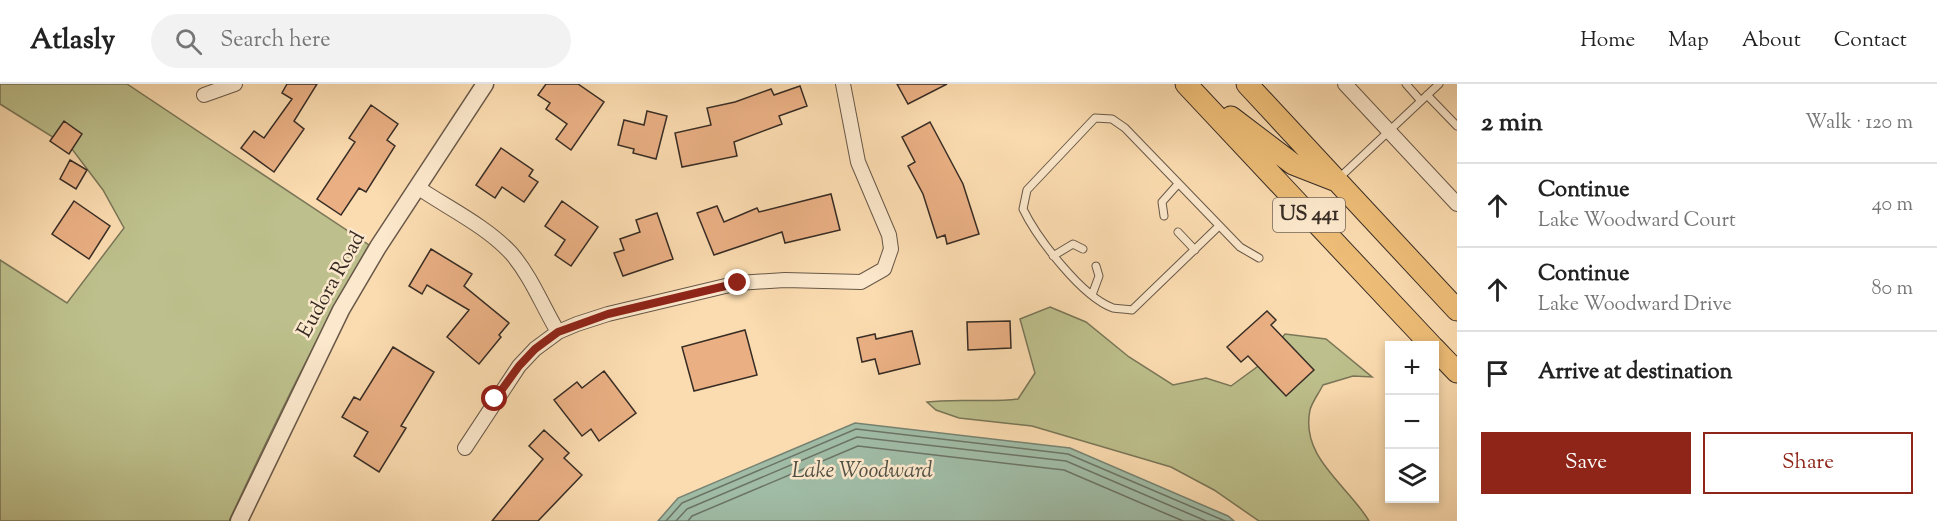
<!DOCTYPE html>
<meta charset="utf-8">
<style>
:root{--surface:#fff;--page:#f2f2f2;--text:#222;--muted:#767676;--line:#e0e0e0;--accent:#8f2418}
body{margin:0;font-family:"Sorts Mill Goudy",serif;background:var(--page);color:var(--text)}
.controls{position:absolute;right:18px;bottom:18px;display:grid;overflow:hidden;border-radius:0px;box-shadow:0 3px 9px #0003}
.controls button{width:54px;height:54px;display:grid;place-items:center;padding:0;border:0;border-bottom:2px solid var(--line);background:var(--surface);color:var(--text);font:30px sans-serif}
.stop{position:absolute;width:18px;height:18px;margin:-14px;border:4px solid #8f2418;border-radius:50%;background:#fff}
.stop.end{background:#8f2418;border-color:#fff;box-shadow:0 2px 6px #0008}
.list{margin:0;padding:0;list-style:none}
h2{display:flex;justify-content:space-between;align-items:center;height:78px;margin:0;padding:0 24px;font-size:26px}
h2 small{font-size:20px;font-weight:400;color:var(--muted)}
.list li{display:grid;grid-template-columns:39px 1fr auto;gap:18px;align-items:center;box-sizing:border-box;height:84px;padding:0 24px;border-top:2px solid var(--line)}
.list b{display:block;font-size:22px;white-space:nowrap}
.list p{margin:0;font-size:20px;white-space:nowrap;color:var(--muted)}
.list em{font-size:20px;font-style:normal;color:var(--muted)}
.actions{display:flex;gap:12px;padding:18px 24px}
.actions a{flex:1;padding:14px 0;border:2px solid var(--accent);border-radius:0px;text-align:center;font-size:21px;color:var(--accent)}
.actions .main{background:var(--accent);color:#fff}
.icon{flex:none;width:33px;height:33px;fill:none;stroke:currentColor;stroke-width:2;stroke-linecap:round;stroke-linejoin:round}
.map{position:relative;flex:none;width:1457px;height:437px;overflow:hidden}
header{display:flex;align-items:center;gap:36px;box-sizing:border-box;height:84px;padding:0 30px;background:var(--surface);border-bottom:2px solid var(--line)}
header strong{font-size:28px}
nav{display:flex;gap:33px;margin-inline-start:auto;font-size:21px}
.search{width:420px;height:54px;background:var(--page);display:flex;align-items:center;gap:15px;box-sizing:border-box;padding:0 21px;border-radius:33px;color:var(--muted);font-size:22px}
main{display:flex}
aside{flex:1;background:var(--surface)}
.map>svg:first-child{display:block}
.green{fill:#bdc08c;stroke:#7a7658;stroke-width:1.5}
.water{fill:#a0bca6;stroke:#768272;stroke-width:1.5}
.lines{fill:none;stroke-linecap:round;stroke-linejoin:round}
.shore{stroke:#6c7466;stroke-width:1.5}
.building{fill:#eab084;stroke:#372c25;stroke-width:1.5}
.service-casing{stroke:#685848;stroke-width:9}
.minor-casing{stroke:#685848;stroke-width:16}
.tertiary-casing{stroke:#685848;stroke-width:19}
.primary-casing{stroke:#372c25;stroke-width:23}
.service{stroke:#fce8cc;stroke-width:7}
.minor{stroke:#fce8cc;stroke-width:14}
.tertiary{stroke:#fce8cc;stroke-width:16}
.primary{stroke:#eebe78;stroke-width:21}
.route{stroke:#8f2418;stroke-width:8}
.labels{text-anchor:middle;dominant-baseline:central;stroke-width:5;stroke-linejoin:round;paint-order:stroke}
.shield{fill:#fce8cc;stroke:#726457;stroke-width:1.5}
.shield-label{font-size:20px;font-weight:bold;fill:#372c25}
.street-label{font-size:21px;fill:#372c25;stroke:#fce8cc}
.water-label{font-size:22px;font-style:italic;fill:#515045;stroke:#fce8cc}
</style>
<header>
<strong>Atlasly</strong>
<div class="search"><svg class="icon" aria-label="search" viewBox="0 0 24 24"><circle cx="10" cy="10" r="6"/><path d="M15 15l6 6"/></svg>Search here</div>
<nav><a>Home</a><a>Map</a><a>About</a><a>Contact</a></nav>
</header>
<main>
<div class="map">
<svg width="1457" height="437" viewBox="0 0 1457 437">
<rect width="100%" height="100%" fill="#fbdcb0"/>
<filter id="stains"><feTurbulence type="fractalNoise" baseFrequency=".00333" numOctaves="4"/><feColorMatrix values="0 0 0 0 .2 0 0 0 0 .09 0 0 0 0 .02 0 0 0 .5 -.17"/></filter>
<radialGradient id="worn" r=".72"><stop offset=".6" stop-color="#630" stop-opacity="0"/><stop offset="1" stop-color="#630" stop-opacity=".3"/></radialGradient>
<!-- green -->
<path class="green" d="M0 0H127L369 161C317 251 273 343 229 437H0V176L67 219 124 144 103 106 72 65 0 20Z
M1050 223 1086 238 1129 273 1173 301 1206 294 1231 302 1261 280 1285 250 1326 255 1372 293 1353 292 1323 301C1319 309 1312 318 1310 326 1300 374 1348 401 1369 437H1259L1214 406 1171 383 1032 342 959 334 936 326 927 318C958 314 987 319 1018 315L1035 289 1020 235Z"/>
<!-- water -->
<path class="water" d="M855 339 1070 364 1228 432 1234 437H658L678 414Z"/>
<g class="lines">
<!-- shore -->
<path class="shore" d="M666 437 682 419 856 345 1068 370 1225 437
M676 437 687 425 857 353 1066 377 1206 437
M688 437 692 432 858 362 1064 386 1183 437"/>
</g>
<!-- building -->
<path class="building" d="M287 0H317L294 37 304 45 274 88 241 64 254 47 264 54 292 15 282 9Z
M546 0H578L604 18 571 66 556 55 567 40 546 25 550 19 538 11Z
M897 0H947L908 20Z
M800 2 807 22 779 32 782 40 734 58 737 72 682 83 675 49 711 41 707 24 735 18 771 5 774 11Z
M371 21 398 40 387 56 395 62 366 108 359 104 341 131 317 115 355 58 349 54Z
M647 27 667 32 656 75 633 69 634 65 618 61 624 36 644 41Z
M64 37 82 50 69 70 50 57Z
M930 38 963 100 979 150 947 160 945 151 937 154 923 110 908 82 915 78 902 53Z
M501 64 533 86 529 92 538 98 524 118 502 103 495 114 476 101Z
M70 76 87 86 76 105 60 95Z
M831 110 840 146 785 159 782 148 714 171 697 129 717 122 724 138 757 124 759 128Z
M74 117 110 142 89 175 52 150Z
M562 117 598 143 571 182 555 171 565 156 545 142Z
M657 129 673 175 623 192 614 169 624 166 620 155 640 148 636 136Z
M431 165 472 190 464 202 509 239 499 251 501 253 479 280 447 253 469 226 427 201 422 210 409 202Z
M1267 227 1276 236 1271 241 1314 286 1286 312 1248 272 1241 278 1227 263Z
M1010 237 1011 264 968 266 967 238Z
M745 246 757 291 694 307 682 263Z
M912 247 920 280 879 290 875 275 862 278 857 254 875 250 876 255Z
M393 263 434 288 401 342 406 344 379 388 354 372 368 348 342 333 354 313 360 316Z
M604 287 636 329 599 357 591 345 582 352 554 316 577 298 582 304Z
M544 346 569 369 564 374 582 391 538 437H492L543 375 529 362Z"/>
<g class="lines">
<!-- service casing -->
<g class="service-casing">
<path id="service" d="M1406 0 1421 17
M1427 11 1457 42
M1338 95 1439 0
M1164 132 1162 118 1178 100
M1219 142 1132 226C1126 225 1119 225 1113 224 1082 213 1037 154 1023 125L1027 106 1095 34 1112 35 1125 44 1240 163 1259 174
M1178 148 1195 166
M1053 172 1073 160 1083 165
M1092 211 1099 192 1096 182"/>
</g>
<!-- minor casing -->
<g class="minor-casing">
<path id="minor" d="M1345 0 1457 120
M204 11 235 0
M417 103C448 124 486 142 511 169 531 192 543 223 558 248
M465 364 519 282 535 265 558 248 577 240 608 230 738 199 785 196 861 198 884 185 891 165 889 151 858 78 843 0"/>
</g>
<!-- tertiary casing -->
<g class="tertiary-casing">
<path id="tertiary" d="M239 437 341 226 378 163 485 0"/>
</g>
<!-- primary casing -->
<g class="primary-casing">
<path id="primary" d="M1186 0 1432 262
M1247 0 1457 226
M1231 33 1293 80 1334 96
M1434 264 1457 288"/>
</g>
<!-- service -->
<use href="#service" class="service"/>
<!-- minor -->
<use href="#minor" class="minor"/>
<!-- tertiary -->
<use href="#tertiary" class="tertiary"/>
<!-- primary -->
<use href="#primary" class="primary"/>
</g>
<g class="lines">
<!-- route -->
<path class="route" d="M495 315 519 282 535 265 558 248 608 230 738 199"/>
</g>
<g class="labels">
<!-- shield labels -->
<rect class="shield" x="1273" y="114" width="72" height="34" rx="4.5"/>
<g class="shield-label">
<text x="1309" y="131">US 441</text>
</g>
<!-- street labels -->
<g class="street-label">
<text transform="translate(332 201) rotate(-61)">Eudora Road</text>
</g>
<!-- water labels -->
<g class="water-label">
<text x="862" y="388">Lake Woodward</text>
</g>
</g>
<rect width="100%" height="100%" filter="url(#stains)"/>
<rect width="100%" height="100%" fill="url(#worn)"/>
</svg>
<div class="controls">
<button>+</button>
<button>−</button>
<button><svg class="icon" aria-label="layers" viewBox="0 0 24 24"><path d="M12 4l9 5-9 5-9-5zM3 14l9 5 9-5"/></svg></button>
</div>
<div class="stop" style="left:495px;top:315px"></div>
<div class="stop end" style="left:738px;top:199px"></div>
</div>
<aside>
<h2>2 min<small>Walk · 120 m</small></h2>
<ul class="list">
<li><svg class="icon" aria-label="ahead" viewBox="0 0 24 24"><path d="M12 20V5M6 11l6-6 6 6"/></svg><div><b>Continue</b><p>Lake Woodward Court</p></div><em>40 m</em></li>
<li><svg class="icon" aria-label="ahead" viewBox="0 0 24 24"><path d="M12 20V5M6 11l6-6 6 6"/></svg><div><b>Continue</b><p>Lake Woodward Drive</p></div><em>80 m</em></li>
<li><svg class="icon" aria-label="arrive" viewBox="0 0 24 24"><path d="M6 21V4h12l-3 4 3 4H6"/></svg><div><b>Arrive at destination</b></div></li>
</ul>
<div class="actions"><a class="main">Save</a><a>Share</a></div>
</aside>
</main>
